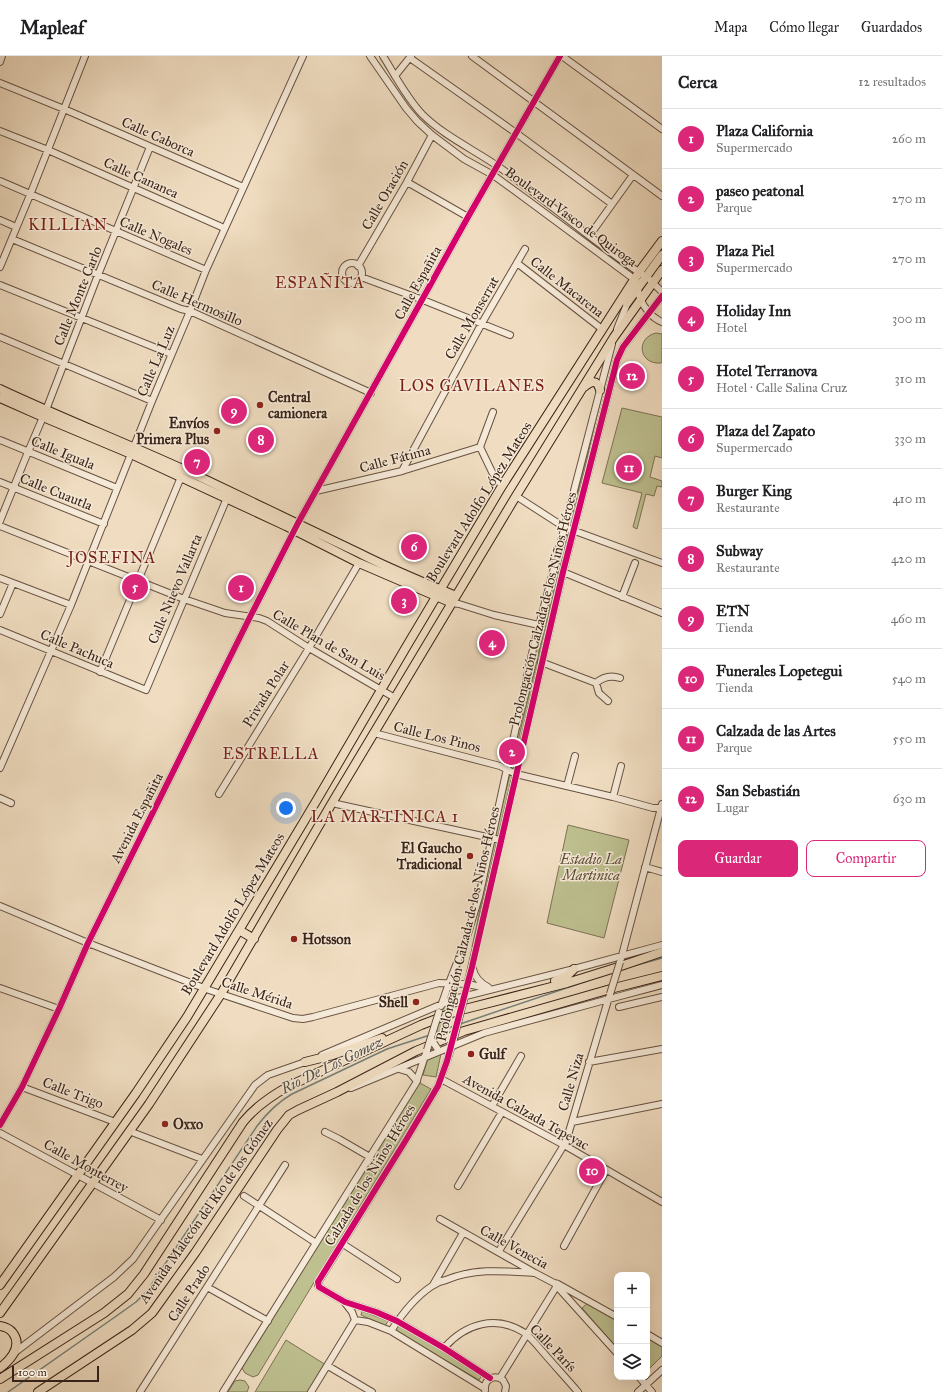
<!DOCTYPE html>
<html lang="es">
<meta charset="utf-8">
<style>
:root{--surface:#fff;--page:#f2f2f2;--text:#202124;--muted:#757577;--line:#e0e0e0;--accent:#db2777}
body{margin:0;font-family:"IM FELL Great Primer",serif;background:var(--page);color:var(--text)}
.controls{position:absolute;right:12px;bottom:12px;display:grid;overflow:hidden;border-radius:8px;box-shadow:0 4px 16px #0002}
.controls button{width:36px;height:36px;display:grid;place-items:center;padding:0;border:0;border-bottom:1px solid var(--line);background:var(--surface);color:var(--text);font:20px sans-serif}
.scale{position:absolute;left:12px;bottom:10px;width:87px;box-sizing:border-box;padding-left:4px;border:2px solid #3a2318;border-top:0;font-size:11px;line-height:14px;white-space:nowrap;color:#3a2318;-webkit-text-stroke:3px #f5e9d7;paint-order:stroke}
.you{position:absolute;left:286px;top:752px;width:14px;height:14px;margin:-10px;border:3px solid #fff;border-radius:50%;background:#1a73e8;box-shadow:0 0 0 6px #1a73e833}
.badge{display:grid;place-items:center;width:26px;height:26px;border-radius:50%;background:var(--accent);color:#fff;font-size:13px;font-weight:700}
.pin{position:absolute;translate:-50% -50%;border:2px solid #fff;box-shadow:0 1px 4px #0006}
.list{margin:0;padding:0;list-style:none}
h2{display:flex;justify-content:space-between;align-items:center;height:52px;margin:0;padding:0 16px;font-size:17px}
h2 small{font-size:13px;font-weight:400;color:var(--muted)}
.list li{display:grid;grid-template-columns:26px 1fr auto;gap:12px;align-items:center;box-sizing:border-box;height:60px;padding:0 16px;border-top:1px solid var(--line)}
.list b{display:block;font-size:15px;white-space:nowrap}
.list p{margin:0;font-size:13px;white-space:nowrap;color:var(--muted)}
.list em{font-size:13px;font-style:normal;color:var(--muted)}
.actions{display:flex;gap:8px;padding:12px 16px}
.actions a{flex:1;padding:9px 0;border:1px solid var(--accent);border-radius:8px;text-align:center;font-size:14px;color:var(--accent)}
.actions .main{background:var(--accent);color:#fff}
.icon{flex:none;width:22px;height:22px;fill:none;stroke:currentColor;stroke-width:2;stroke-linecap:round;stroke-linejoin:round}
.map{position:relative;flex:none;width:662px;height:1336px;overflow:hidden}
header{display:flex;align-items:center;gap:24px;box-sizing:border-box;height:56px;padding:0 20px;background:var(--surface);border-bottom:1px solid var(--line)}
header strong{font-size:19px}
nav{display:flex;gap:22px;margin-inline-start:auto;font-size:14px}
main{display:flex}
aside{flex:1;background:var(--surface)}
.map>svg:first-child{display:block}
.park{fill:#bec090;stroke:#7c7254;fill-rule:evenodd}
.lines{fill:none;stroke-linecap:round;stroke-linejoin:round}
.stream{stroke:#747e77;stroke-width:1.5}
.minor-casing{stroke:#685242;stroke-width:8}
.major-casing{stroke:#3a2318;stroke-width:10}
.minor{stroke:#f5e9d7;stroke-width:6}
.major{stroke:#f0ddc1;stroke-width:8}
.minor-bridge-casing{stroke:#685242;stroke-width:8;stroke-linecap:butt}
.minor-bridge{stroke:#f5e9d7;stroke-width:6}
.cycleway-casing{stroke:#f5e9d7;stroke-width:8}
.cycleway{stroke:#d6006c;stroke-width:6}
.poi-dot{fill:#8f2418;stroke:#f5e9d7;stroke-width:1.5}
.labels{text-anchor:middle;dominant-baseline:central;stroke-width:3;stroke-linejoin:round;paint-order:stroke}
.street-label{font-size:14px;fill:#3a2318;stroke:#f5e9d7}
.poi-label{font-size:14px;font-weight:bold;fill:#3a2318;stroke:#f5e9d7;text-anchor:start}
.park-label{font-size:14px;font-style:italic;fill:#5b4a36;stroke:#f5e9d7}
.water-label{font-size:15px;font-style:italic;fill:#575147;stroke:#f5e9d7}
.quarter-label{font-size:16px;letter-spacing:1px;fill:#7a1f14;stroke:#f5e9d7}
</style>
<header>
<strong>Mapleaf</strong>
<nav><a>Mapa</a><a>Cómo llegar</a><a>Guardados</a></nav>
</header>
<main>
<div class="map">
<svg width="662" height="1336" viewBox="0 0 662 1336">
<rect width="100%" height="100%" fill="#f0ddc1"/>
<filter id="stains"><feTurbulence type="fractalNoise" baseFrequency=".005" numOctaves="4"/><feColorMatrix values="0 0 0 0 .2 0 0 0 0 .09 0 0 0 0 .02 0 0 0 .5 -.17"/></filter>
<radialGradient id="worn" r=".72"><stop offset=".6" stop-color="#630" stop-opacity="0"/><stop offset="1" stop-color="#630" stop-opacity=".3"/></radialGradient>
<!-- park -->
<path class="park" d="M656 277 662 278V306L661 307C639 309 635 282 656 277Z
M599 350 541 606 515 708 474 891H472L487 820 477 855 461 905 436 1021 423 1019 473 849 524 635ZM592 378 506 734 518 678 526 650 572 455Z
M622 352 662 361V402L655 400 650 421 662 425V431L657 430 654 440 646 438 637 473 633 471 642 437 602 427Z
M568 769 629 784 604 882 547 867Z
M418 1026 431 1033 258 1319 253 1321 245 1317 242 1312Z
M588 1247 617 1262V1292L582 1252Z
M362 1255 388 1265 385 1270 361 1259Z
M397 1270H399L483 1318 479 1324 395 1275Z
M647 1277 662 1285V1300L647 1315Z
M286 1284 326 1309 308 1336H255Z
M240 1324 245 1325 249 1331 247 1336H228L235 1325Z"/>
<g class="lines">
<!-- stream -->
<path class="stream" d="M630 911 662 902
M460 968 590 924
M435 977 454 970
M8 1336 122 1256 136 1246 147 1235 257 1070C267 1057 278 1046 292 1038L387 993 430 979"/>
<!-- minor casing -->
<g class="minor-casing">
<path id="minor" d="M370 0 406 52 417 65 432 79 464 103 493 119 526 143 634 223C638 229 638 236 640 242 644 252 652 262 662 266
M383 0C395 19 406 41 422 58 444 80 473 93 499 111 550 147 597 189 649 223L662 236
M472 0 662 140
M562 0 662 73
M410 2 516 77 612 148
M0 6 2 0
M395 20 411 0
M0 27 64 53 243 131
M0 75 48 94 224 172
M0 125 206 214
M407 126 468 161
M0 164 16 171
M590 179 633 119
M12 183 181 253 190 255 371 337
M342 217a10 10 0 1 1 20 0a10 10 0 1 1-20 0Z
M517 207 602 273
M358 210 407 126 432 79
M0 211 30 139 85 0
M361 221 423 244 510 279
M0 229 171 298
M617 273 629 243
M0 281 152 345
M46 354 98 219 150 91
M0 384 117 432
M480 391 492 416 502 430
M480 391 493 356
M402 415 482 267 525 193
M0 426 104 468
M316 435 402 415 480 391
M516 440 564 471 662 507
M0 465 28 396 43 361
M0 470 184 543 225 557 259 562 267 565 309 592 395 642
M563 516 662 557
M0 522 71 549
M622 541 635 507
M452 547 459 548 494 559 539 569
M0 558 13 527
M0 574 146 634 227 442
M541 606 596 627
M100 616 181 421
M596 627C603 621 611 619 620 622
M596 627 599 637 608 645
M374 677 500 710 516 718 613 741 653 752H662
M0 712 71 549 152 345 190 255 206 214 303 0
M567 730 575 700
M219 738 309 592 359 507
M613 741 621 710
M0 742 11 747
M332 747 496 783
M645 811 662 816
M0 850 88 887 209 934 293 962 303 963 313 961 439 927 468 928 490 933
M621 903 662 748
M473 913C475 922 480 927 488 931
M0 932 59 953
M464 943 563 516 617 304 623 291 662 240
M441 950 449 927 466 884 479 841 533 593 612 288
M619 951 662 941
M454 982 447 1005 438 1030 406 1084 319 1225 318 1229 319 1231 345 1246 376 1256 397 1265 444 1292 490 1322
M322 999 454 943 574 913 662 889
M589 1006 662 993
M399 1013 409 1016 417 1025
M441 1023 564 1089 662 1146
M22 1031 115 1066
M351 1032 484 977 609 943 662 929
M492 1050 521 1000
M572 1066 662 1048
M0 1069 22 1031 59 953 88 887 250 561 298 467 468 161 560 0
M129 1075 202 1103
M325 1076 339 1083 370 1101
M0 1077 161 1164
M458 1130 502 1056
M244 1140 316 1187
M440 1163 535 1217 554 1227 558 1228 617 1261
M343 1188 397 1223
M564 1190 606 1114
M499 1195 564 1089 568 1079 609 941
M554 1227 617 1297
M433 1229 463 1177
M207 1231 268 1265
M345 1247 352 1256 355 1264
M355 1264 368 1266 391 1275 484 1332
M391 1275C402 1258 415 1241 432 1230 436 1227 441 1225 446 1224 474 1212 504 1215 534 1217
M647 1278 662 1287
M444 1292C465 1268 496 1258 525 1277 531 1282 537 1289 542 1295 554 1309 566 1322 578 1336
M14 1297 114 1221 133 1203 255 1029 268 1019 308 1005
M328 1310 372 1336
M639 1321 652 1336
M500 1322 558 1228
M485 1334C484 1323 494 1318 503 1324L506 1330 505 1336
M140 1336 285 1109
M223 1336 416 1027 427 994
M311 1336 355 1264
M638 1336 662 1314"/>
</g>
<!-- major casing -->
<g class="major-casing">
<path id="major" d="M627 247 662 199
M584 331C592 325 597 323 600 334
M0 333C66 364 134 390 200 421 253 446 306 472 359 497 390 513 423 526 456 540
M0 342 43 361 131 398 286 470 359 507 452 547
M239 874 254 883
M555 925 567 920 574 913
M305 1006 333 999 382 982
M0 1229 136 1037 187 961 318 742 405 593 502 430 639 216 662 185
M0 1257 149 1048 221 938 332 747 516 440 614 281 662 214
M0 1270C6 1271 10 1273 13 1277 23 1291 10 1304 0 1312
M0 1323 104 1257 128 1238 144 1218 243 1066C256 1050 271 1040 289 1030L421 969 457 955 567 927 615 912 662 896
M38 1336 132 1274 152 1257 195 1197 277 1074 289 1059 298 1054 337 1036 416 995 464 975 614 932 662 920"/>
</g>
<!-- minor -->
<use href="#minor" class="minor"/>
<!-- major -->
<use href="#major" class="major"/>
<!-- minor-bridge casing -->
<g class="minor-bridge-casing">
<path id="minor-bridge" d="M610 938 620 906
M454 982 464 943
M431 983 437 992
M427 994 439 956"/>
</g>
<!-- minor-bridge -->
<use href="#minor-bridge" class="minor-bridge"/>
<!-- cycleway casing -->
<g class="cycleway-casing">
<path id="cycleway" d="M0 1069 22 1031 59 953 88 887 250 561 298 467 468 161 560 0
M490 1322 444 1292 397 1265 376 1256 345 1246 319 1231 318 1226 406 1084 438 1030 447 1005 472 911 563 516 617 304 623 291 662 240"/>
</g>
<!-- cycleway -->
<use href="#cycleway" class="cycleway"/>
</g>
<!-- markers -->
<g class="poi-dot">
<circle cx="260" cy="349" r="4"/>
<circle cx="217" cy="375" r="4"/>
<circle cx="470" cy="800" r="4"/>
<circle cx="294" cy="883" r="4"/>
<circle cx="416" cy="946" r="4"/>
<circle cx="471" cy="998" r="4"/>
<circle cx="165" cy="1068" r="4"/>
</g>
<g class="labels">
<!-- street labels -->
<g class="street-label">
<text transform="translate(158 81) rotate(24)">Calle Caborca</text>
<text transform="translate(141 122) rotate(24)">Calle Cananea</text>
<text transform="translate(385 139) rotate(-60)">Calle Oración</text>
<text transform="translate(571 161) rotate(36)">Boulevard Vasco de Quiroga</text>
<text transform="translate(156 180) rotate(23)">Calle Nogales</text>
<text transform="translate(418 227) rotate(-61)">Calle Españita</text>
<text transform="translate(567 231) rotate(38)">Calle Macarena</text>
<text transform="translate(78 240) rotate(-68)">Calle Monte Carlo</text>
<text transform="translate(197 247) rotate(23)">Calle Hermosillo</text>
<text transform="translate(472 262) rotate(-60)">Calle Monserrat</text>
<text transform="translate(156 305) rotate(-67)">Calle La Luz</text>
<text transform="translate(63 397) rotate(22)">Calle Iguala</text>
<text transform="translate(395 403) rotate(-15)">Calle Fátima</text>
<text transform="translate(56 436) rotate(22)">Calle Cuautla</text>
<text transform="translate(479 446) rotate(-58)">Boulevard Adolfo López Mateos</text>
<text transform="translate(175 533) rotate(-67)">Calle Nuevo Vallarta</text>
<text transform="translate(543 553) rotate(-76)">Prolongación Calzada de los Niños Héroes</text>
<text transform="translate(329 589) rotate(30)">Calle Plan de San Luis</text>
<text transform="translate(77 593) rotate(23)">Calle Pachuca</text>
<text transform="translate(266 638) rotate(-58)">Privada Polar</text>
<text transform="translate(437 681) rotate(14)">Calle Los Pinos</text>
<text transform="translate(137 762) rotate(-63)">Avenida Españita</text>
<text transform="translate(233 858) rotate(-59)">Boulevard Adolfo López Mateos</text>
<text transform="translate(468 868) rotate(-77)">Prolongación Calzada de los Niños Héroes</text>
<text transform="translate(257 937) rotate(18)">Calle Mérida</text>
<text transform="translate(571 1026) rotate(-74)">Calle Niza</text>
<text transform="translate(73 1037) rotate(21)">Calle Trigo</text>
<text transform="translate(526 1056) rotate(29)">Avenida Calzada Tepeyac</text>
<text transform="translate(86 1110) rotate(29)">Calle Monterrey</text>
<text transform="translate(370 1119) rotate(-59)">Calzada de los Niños Héroes</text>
<text transform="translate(206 1155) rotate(-55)">Avenida Malecón del Río de los Gómez</text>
<text transform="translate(514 1191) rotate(29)">Calle Venecia</text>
<text transform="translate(189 1237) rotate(-57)">Calle Prado</text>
<text transform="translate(553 1292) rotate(46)">Calle París</text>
</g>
<!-- poi labels -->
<g class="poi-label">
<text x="268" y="341">Central<tspan x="268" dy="16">camionera</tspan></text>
<text x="209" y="367" text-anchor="end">Envíos<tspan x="209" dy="16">Primera Plus</tspan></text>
<text x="462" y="792" text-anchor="end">El Gaucho<tspan x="462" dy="16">Tradicional</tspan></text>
<text x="302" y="883">Hotsson</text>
<text x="408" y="946" text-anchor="end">Shell</text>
<text x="479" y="998">Gulf</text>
<text x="173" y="1068">Oxxo</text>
</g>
<!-- park labels -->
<g class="park-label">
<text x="591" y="803">Estadio La<tspan x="591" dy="16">Martinica</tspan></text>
</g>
<!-- water labels -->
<g class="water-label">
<text transform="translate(332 1009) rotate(-26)">Rio De Los Gomez</text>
</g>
<!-- quarter labels -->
<g class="quarter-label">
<text x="68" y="168">KILLIAN</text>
<text x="320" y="226">ESPAÑITA</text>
<text x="472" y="329">LOS GAVILANES</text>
<text x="112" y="501">JOSEFINA</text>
<text x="271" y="697">ESTRELLA</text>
<text x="385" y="760">LA MARTINICA 1</text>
</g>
</g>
<rect width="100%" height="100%" filter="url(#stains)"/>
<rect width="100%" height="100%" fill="url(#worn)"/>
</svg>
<div class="controls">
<button>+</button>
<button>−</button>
<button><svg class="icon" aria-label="layers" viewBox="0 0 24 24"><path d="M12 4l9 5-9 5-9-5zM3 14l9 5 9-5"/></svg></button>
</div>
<div class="scale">100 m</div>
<div class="you"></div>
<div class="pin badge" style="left:241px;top:532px">1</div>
<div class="pin badge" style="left:512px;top:696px">2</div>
<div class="pin badge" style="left:404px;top:545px">3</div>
<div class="pin badge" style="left:492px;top:587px">4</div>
<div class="pin badge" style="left:135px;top:531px">5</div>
<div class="pin badge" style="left:414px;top:491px">6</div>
<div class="pin badge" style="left:197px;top:406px">7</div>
<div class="pin badge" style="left:261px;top:384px">8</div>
<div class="pin badge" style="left:234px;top:355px">9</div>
<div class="pin badge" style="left:592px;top:1115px">10</div>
<div class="pin badge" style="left:629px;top:412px">11</div>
<div class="pin badge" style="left:632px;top:320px">12</div>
</div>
<aside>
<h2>Cerca<small>12 resultados</small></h2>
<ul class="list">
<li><span class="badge">1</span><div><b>Plaza California</b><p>Supermercado</p></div><em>260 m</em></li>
<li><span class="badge">2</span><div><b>paseo peatonal</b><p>Parque</p></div><em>270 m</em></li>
<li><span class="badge">3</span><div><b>Plaza Piel</b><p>Supermercado</p></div><em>270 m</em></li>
<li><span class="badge">4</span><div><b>Holiday Inn</b><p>Hotel</p></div><em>300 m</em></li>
<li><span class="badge">5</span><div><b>Hotel Terranova</b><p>Hotel · Calle Salina Cruz</p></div><em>310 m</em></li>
<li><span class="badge">6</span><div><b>Plaza del Zapato</b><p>Supermercado</p></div><em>330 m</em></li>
<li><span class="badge">7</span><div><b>Burger King</b><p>Restaurante</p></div><em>410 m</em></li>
<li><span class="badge">8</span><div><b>Subway</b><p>Restaurante</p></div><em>420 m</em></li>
<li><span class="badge">9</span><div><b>ETN</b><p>Tienda</p></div><em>460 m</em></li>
<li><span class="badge">10</span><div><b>Funerales Lopetegui</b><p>Tienda</p></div><em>540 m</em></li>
<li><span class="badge">11</span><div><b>Calzada de las Artes</b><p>Parque</p></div><em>550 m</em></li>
<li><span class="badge">12</span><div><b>San Sebastián</b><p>Lugar</p></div><em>630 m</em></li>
</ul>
<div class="actions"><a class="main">Guardar</a><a>Compartir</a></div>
</aside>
</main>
